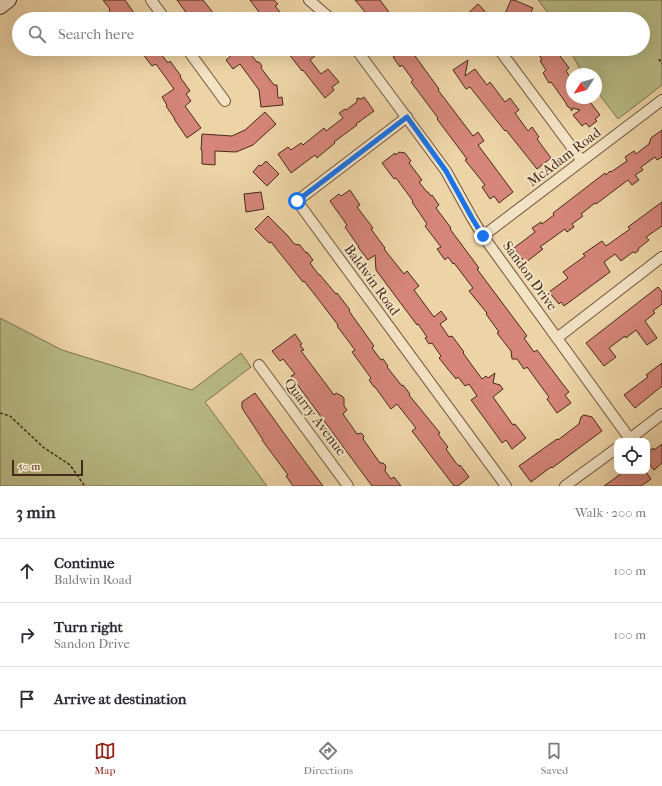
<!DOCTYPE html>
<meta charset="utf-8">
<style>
:root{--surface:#fff;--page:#f7f7f7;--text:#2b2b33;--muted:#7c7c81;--line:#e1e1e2;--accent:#8f2418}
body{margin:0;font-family:"IM FELL French Canon",serif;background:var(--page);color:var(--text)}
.controls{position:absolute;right:12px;bottom:12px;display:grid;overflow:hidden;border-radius:8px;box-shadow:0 4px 16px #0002}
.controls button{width:36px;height:36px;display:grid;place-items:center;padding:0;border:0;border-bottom:1px solid var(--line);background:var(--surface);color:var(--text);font:20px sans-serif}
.compass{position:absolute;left:566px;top:68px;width:36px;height:36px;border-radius:50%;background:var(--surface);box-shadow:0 4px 16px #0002;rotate:234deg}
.scale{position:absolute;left:12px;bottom:10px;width:71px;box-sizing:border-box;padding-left:4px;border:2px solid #46291b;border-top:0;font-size:11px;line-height:14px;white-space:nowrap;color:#46291b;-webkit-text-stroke:3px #f3e3c5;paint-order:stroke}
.stop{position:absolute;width:12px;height:12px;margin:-9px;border:3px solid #1a73e8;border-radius:50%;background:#fff}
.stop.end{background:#1a73e8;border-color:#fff;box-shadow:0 1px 4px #0008}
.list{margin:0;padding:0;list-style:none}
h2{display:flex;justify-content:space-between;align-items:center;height:52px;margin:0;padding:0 16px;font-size:17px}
h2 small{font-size:13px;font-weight:400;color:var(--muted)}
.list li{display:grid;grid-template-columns:26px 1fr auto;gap:12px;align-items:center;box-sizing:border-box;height:64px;padding:0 16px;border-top:1px solid var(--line)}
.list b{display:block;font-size:15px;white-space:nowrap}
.list p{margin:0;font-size:13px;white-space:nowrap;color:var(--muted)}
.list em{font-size:13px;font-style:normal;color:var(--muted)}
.icon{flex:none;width:22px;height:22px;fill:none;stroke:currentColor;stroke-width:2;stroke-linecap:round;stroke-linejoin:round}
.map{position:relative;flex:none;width:662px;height:486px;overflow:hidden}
.search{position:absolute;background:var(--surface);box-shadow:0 4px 16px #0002;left:12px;right:12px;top:12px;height:44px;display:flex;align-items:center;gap:10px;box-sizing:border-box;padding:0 14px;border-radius:22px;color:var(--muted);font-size:15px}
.sheet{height:244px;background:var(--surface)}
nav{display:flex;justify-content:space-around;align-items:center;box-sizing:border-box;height:56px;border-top:1px solid var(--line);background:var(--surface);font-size:11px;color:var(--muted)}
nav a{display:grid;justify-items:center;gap:2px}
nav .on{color:var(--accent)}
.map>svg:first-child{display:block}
.green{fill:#b9bc86;stroke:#807250}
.building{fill:#d58579;stroke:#46291b}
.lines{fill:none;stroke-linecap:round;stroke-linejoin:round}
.minor-casing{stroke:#70543e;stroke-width:12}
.secondary-casing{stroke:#46291b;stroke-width:16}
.path{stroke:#46291b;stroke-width:1.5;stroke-dasharray:3 2;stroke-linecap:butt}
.minor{stroke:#f3e3c5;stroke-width:10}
.secondary{stroke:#f3e3c5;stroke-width:14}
.route{stroke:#1a73e8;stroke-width:5}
.labels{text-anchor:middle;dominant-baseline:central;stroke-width:4;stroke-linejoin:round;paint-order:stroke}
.street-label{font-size:14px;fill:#46291b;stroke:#f3e3c5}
</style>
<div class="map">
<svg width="662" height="486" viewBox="0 0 662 486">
<rect width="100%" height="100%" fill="#edd4a6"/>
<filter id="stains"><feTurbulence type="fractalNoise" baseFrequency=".005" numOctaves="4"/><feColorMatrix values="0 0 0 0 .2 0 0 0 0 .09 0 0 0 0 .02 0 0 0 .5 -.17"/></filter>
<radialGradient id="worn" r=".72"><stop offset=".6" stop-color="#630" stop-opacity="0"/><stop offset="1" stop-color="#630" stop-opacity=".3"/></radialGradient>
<!-- green -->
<path class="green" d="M538 0H662V85L618 119 596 90V74H584L579 67 569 49H643V19H553Z
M0 318 62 350 192 390 241 353 251 367 205 402 267 486H0Z"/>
<!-- building -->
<path class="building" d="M103 0H125L134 13 127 19H115L109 10 110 9Z
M177 0H203L218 19H191Z
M250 0H274L278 4 275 6 286 19H264Z
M355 0H380L394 19H371Z
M511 0H514L533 8 528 19H511L504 16Z
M478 4 492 19H462Z
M139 49H157L168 63 170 61 181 76 180 77 190 91 186 94 191 101 185 106 201 128 187 138 174 119H175L166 106 167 105 162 97 174 89 156 64 152 66Z
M227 49H246L257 62H259L262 66 261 68 274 85H277L278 98 282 97 283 105 261 107 259 90 240 64 233 69 226 60 232 55Z
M285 49H309L315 56 310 60 321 74 328 69 339 82 332 87 334 90 325 98 303 70 302 71Z
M405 49H410L439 89 438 90 473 136 478 132 484 141 478 145 493 165 513 192 499 203 494 196 490 199 482 187 485 185 465 160 467 159 437 119 438 118 411 82 413 80 402 65 400 67 393 57Z
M536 49H555L569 68 566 71 572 80V98H587L600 115 595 119 597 121 589 127 586 123 582 126 573 115 580 110 572 108V111L569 107H568L566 104V103L551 82 549 83 543 73 546 70 540 61 542 60Z
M468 60 465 76 475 69 487 85 490 82 505 102 510 98 519 110 515 113 528 131 532 127 539 137 537 139 551 158 537 169 506 130 505 131 470 87 466 89 453 70Z
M364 97 374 111 356 124 357 125 334 142 335 143 317 158 315 155 291 173 278 154 288 147 291 150 301 143 303 145 324 128 326 131 343 118 339 113 345 109 346 110 357 102V98L361 99Z
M265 112 276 124 253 145 236 152 215 151V165L202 164V150H201L202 134 232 136 245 130Z
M662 130V157L657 160 655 157 641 167 643 170 635 175 639 180 632 185 628 180 596 204 595 203 581 214 583 216 572 224 574 227 567 232 565 229 540 247 543 249 525 263 514 248 535 232 532 228 541 222 542 224 554 215 553 213 605 173 606 175 610 171 611 172 627 161 625 157 634 151 636 154 649 144 651 138Z
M399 152 405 153 411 161 409 163 422 180 419 182 427 192H428L431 196 432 195 439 205 436 208 451 228 450 229 479 268 477 269 527 336 524 338 534 352 537 350 562 383 569 392 565 395 571 403 557 413 547 399 549 397 527 367 524 369 517 359H512L511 351 497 333 499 332 486 314 487 313 469 291 473 288 454 263 453 264 448 257 445 260 437 249 441 247 425 226 427 224 412 202 413 201 396 178 394 179 382 163 395 153 396 155Z
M266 161 279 174 267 186 253 172 259 165 261 166Z
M350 190 360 205 357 207 373 228 371 229 385 248 384 249 404 274 407 271 419 286 414 290 434 317 441 311 447 319 440 324 449 337 452 336 464 352 463 353 482 379 486 376 488 378 495 373 493 383 500 385 503 389 493 397 513 425 515 424 526 438 512 449 506 440 502 443 495 433 471 400 477 396 469 384 465 386 458 377 456 379 439 358 441 356 432 343 429 344 425 338 427 337 418 324 417 325 376 270 375 255 368 260 358 247H359L345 227 347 225 330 201 339 194 341 196Z
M261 192 264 209 246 212 244 194Z
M662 202V226L646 237 649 240 639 248 638 251 635 253 633 252 621 261 615 254 604 262 610 272 564 306 561 302 559 304 549 292 568 278 563 272 585 256 583 254 602 241 606 246 630 229 628 227Z
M268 216 288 236 294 244 300 245 306 253 307 252 313 260 310 263 319 275H320L336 294 337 293 350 310 349 311 374 346 372 348 381 360 383 359 388 366 387 367 402 386 403 385 410 394 409 395 440 433 438 434 448 447 446 449 456 463 459 466 460 465 469 477 458 486H454L412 431 416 428 397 404 391 409 375 387H374L369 380 371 378 352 352 355 350 337 326 338 325 322 304 304 281 303 282 271 242 269 243 255 229Z
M658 287 662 292V304L653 311 655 313 645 321 657 338 647 345 636 330 626 338 625 336 609 348 616 357 604 366 586 343Z
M295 334 302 344 300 345 304 350 301 351 334 395 336 393 342 396 344 398V406L347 410 343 414 357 434 361 433 364 436 363 439 380 463H383L386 466 385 471 391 479 394 477 401 486H372L291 376 295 374 283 359 280 361 272 351Z
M662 363V386L635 408 624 395 648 377 646 375Z
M255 393 291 443 323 486H293L286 476 288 475 262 440H263L242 408V402Z
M584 415 592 417 602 431 552 468 551 467 531 482 519 466 557 439 558 440 579 424 581 417Z
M662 444V463L654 470 647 461V453L653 448 654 450Z
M625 471H645L651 479 641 486H604Z"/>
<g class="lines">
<!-- minor casing -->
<g class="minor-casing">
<path id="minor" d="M151 0 165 19
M309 0 331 19
M187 49 225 101
M356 49 446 171 472 218 483 236 630 439
M501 52 582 161
M407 117 297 201 506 486
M483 236 662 100
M557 338 662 257
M259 365 348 486
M627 441 662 414
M565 486 617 448"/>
</g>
<!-- secondary casing -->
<g class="secondary-casing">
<path id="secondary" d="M0 7 9 0"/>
</g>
<!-- path -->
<path class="path" d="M659 59 662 64
M0 413 10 416 43 447 70 465 84 485"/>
<!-- minor -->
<use href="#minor" class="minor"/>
<!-- secondary -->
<use href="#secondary" class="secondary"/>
</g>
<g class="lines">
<!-- route -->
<path class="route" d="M297 201 407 117 446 171 472 218 483 236"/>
</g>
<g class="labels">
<!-- street labels -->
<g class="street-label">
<text transform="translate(564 157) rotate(-37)">McAdam Road</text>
<text transform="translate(530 276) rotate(54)">Sandon Drive</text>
<text transform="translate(372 280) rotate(54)">Baldwin Road</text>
<text transform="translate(315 417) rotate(53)">Quarry Avenue</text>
</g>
</g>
<rect width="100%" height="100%" filter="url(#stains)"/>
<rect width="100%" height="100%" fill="url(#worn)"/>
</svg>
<div class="controls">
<button><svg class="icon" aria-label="locate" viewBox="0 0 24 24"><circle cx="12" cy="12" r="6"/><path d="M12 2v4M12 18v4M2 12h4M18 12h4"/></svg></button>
</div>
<svg class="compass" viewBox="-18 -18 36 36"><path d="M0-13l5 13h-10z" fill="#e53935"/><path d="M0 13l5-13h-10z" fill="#7c7c81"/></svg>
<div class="scale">50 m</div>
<div class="stop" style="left:297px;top:201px"></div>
<div class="stop end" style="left:483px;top:236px"></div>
<div class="search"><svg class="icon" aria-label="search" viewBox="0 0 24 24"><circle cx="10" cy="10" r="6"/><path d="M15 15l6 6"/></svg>Search here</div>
</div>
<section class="sheet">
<h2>3 min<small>Walk · 200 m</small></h2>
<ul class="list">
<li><svg class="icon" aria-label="ahead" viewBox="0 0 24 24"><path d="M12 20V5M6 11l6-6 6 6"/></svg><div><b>Continue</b><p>Baldwin Road</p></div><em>100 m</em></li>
<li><svg class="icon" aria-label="right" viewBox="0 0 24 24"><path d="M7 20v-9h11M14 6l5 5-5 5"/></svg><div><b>Turn right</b><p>Sandon Drive</p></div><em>100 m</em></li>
<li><svg class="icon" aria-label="arrive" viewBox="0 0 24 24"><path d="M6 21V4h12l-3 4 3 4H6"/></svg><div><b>Arrive at destination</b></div></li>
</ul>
</section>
<nav>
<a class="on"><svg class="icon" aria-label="map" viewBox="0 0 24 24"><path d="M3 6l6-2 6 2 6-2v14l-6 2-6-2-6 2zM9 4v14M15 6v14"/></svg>Map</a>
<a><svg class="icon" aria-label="directions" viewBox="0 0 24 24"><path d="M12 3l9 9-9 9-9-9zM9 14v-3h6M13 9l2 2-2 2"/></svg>Directions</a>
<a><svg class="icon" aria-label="saved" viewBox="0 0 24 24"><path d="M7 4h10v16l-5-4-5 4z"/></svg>Saved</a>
</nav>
